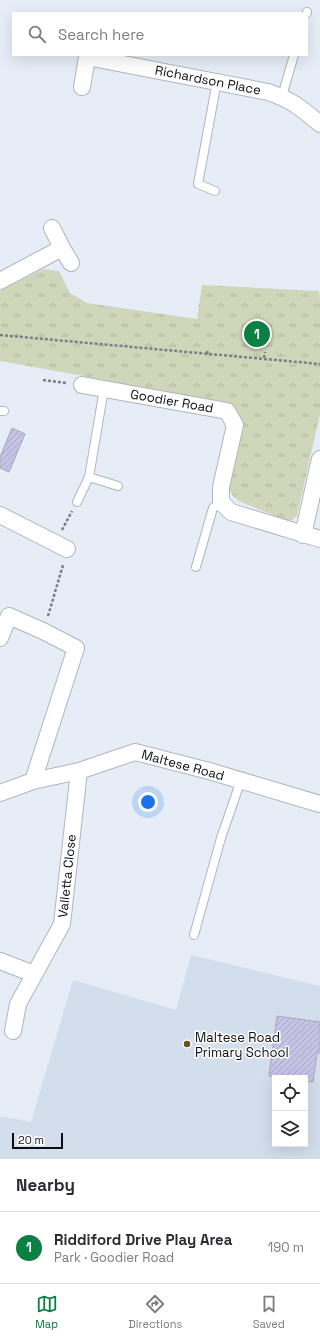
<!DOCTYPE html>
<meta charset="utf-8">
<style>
:root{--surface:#fff;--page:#f7f7f7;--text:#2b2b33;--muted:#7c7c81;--line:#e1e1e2;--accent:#0b8043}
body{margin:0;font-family:"Space Grotesk",sans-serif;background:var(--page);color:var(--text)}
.controls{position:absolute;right:12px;bottom:12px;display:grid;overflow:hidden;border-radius:0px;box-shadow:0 4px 16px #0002}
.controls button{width:36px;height:36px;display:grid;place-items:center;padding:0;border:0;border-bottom:1px solid var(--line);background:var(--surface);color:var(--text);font:20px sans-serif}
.scale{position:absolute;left:12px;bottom:10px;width:51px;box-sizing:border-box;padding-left:4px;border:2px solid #0b0d10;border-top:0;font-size:11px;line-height:14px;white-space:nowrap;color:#0b0d10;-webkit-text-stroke:3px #fff;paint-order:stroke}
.you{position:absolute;left:148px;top:802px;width:14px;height:14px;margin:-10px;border:3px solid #fff;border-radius:50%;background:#1a73e8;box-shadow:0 0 0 6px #1a73e833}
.badge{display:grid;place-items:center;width:26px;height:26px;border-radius:50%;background:var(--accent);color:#fff;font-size:13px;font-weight:700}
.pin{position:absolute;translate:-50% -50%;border:2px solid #fff;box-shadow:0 1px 4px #0006}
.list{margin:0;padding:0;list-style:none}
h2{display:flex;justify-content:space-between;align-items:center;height:52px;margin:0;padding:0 16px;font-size:17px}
h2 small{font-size:13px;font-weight:400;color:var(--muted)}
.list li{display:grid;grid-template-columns:26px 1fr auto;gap:12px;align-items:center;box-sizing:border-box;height:72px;padding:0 16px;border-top:1px solid var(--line)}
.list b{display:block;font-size:15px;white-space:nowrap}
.list p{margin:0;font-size:13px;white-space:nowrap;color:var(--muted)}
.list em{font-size:13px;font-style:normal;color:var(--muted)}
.icon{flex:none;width:22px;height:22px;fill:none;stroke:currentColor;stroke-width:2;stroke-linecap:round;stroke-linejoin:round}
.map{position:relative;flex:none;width:320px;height:1159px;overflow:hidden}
.search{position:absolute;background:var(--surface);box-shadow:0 4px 16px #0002;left:12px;right:12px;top:12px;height:44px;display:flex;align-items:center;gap:10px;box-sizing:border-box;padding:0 14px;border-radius:0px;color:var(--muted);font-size:15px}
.sheet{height:124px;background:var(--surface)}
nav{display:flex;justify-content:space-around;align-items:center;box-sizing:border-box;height:56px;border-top:1px solid var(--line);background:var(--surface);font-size:11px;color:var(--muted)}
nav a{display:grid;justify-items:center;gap:2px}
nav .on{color:var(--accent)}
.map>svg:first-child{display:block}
.built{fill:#d2deec;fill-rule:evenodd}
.grass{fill:url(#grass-tufts)}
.building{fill:url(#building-hatch);stroke:#a9a9b3}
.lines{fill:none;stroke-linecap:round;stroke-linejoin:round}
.lane-casing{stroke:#afb6be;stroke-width:10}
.street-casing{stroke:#afb6be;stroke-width:18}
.path{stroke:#7a7f85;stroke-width:2.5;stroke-dasharray:3 2;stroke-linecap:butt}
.lane{stroke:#fff;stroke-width:8}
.street{stroke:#fff;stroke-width:16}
.poi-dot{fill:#655522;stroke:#fff;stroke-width:1.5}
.labels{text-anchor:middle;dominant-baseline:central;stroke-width:3;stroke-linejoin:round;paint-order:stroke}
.street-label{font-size:13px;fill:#0b0d10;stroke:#fff}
.poi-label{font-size:13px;fill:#0b0d10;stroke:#fff;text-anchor:start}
</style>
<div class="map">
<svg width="320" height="1159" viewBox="0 0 320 1159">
<defs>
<pattern id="grass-tufts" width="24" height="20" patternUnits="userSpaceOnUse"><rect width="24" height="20" fill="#d0d6b9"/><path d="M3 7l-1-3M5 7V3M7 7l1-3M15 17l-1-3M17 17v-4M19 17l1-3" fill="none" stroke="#b1b69e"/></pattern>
<pattern id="building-hatch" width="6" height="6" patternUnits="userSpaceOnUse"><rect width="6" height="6" fill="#c5c4e7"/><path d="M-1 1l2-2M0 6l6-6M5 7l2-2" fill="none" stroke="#a8a7c5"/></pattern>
</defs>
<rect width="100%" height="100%" fill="#e6edf6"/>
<!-- built -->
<path class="built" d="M191 955 320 986V1159H0V1116L31 1122 73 980 176 1010ZM275 1078H305V1144H275Z"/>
<!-- grass -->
<path class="grass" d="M43 269 59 271 70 293 87 303 197 319 202 285 319 291 320 300V414L297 516 292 520H285L239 501 233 496 229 489 242 424 230 405 73 374 0 361V291Z"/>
<!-- building -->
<path class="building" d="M12 428 25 434 9 472 0 468V457Z
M277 1016 320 1022V1053H317L313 1082 305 1081V1078H284L269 1076Z"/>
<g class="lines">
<!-- lane casing -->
<g class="lane-casing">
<path id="lane" d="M307 13V12
M282 96 294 55
M215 191 198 184 217 81
M0 411H4
M89 477 118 486
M77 502 89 477 104 389
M196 567 213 508 221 502
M194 935 221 838 241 780"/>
</g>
<!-- street casing -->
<g class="street-casing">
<path id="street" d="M87 55V57L268 92C292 100 301 108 320 124
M82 87 87 57
M52 228 62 248
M0 281 62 248 71 263
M82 385 227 411 235 425 221 487V502L231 512 320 539
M0 515 67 549
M303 535 320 459
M0 638 9 616 43 631 76 648 33 781
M0 793 33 781 79 771 135 752 209 771 320 804
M0 961 34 974
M13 1031 18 1004 62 924 79 771"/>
</g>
<!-- path -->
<path class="path" d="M0 335 320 364
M207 354 208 349
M264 358 265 352
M43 380 66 383
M62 530 72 511
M48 616 63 565"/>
<!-- lane -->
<use href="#lane" class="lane"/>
<!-- street -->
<use href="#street" class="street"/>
</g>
<!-- markers -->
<circle class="poi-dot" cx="187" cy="1044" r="4"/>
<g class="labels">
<!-- street labels -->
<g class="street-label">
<text transform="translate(208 80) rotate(11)">Richardson Place</text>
<text transform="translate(172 401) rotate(10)">Goodier Road</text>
<text transform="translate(183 765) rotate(15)">Maltese Road</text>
<text transform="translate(67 876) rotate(-84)">Valletta Close</text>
</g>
<!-- poi labels -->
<g class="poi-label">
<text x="195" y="1037">Maltese Road<tspan x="195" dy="15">Primary School</tspan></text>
</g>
</g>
</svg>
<div class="controls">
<button><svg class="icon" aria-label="locate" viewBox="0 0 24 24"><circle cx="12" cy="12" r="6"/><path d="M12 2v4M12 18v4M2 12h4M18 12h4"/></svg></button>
<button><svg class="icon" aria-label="layers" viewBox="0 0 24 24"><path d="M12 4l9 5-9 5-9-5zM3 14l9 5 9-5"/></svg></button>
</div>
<div class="scale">20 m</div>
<div class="you"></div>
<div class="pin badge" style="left:257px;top:334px">1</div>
<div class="search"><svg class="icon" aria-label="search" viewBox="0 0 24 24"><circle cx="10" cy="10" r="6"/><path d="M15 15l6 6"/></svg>Search here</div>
</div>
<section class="sheet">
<h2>Nearby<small></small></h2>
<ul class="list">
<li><span class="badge">1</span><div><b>Riddiford Drive Play Area</b><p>Park · Goodier Road</p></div><em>190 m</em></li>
</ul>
</section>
<nav>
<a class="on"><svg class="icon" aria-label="map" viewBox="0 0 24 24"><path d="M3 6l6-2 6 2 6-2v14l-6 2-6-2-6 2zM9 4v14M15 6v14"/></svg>Map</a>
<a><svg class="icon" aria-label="directions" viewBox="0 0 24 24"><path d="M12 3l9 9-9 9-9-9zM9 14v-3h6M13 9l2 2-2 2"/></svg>Directions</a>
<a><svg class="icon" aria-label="saved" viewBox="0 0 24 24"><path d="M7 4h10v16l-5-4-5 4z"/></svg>Saved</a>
</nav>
